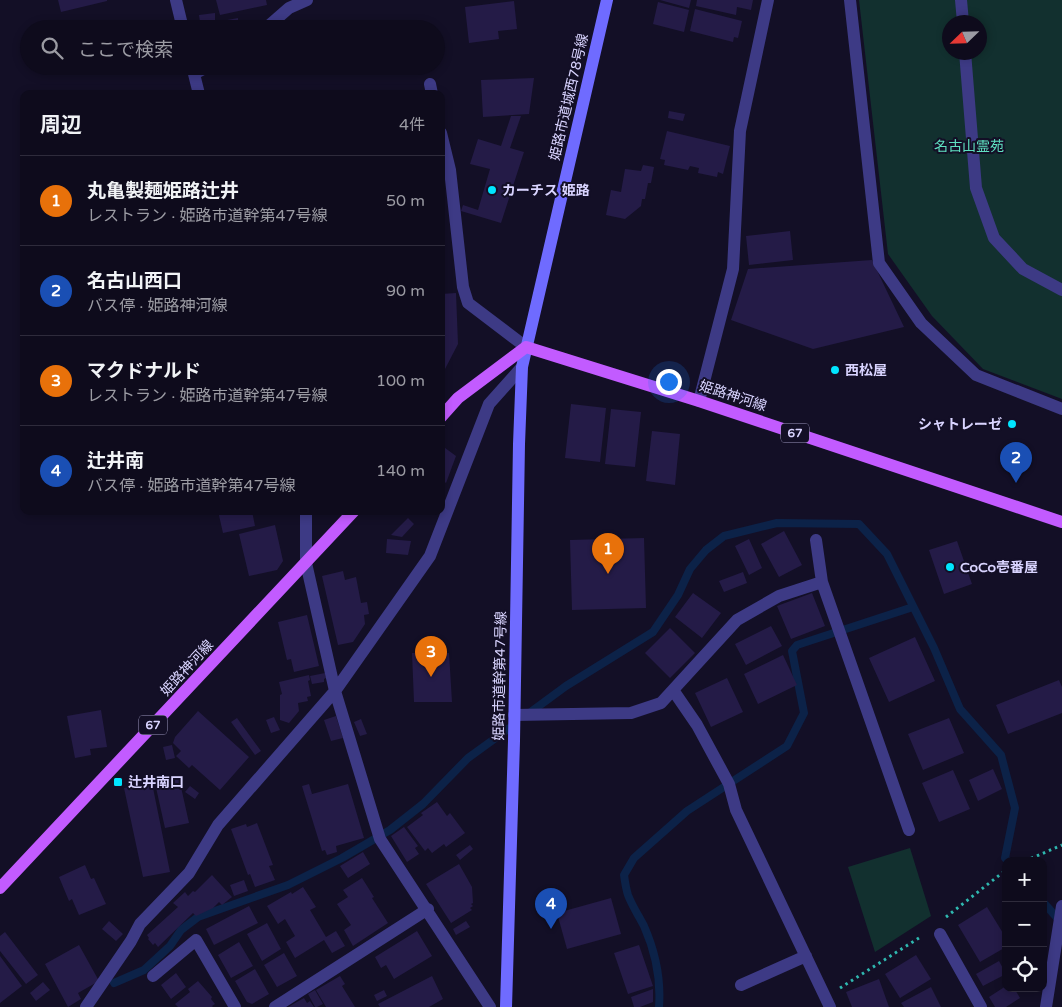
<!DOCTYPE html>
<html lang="ja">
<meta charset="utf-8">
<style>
:root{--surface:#0e0b1c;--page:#1c1929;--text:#f1f3f6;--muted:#9b9ba3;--line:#2e2b3b;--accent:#0b8043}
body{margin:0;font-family:"Varela Round","Noto Sans JP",sans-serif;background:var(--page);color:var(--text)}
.controls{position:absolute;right:15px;bottom:15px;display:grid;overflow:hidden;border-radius:10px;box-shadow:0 2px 8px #0003}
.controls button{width:45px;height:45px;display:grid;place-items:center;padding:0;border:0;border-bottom:1px solid var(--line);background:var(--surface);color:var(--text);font:25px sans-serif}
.compass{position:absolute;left:942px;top:15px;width:45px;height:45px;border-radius:50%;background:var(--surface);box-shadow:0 2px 8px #0003;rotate:247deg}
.you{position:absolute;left:668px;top:381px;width:18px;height:18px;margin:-12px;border:4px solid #fff;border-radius:50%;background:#1a73e8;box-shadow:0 0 0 8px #1a73e833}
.badge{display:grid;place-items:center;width:32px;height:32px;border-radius:50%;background:var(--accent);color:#fff;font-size:16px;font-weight:700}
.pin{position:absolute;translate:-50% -41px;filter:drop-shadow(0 1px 2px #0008)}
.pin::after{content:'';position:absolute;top:26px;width:18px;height:15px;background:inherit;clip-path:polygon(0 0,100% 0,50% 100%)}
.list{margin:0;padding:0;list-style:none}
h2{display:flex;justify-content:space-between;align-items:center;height:65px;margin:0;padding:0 20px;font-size:21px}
h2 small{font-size:16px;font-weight:400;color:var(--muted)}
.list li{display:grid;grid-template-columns:32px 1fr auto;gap:15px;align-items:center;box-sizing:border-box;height:90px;padding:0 20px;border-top:1px solid var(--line)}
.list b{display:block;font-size:19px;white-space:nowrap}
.list p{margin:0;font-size:16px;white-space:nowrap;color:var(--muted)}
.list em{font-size:16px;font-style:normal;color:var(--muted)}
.icon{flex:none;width:28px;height:28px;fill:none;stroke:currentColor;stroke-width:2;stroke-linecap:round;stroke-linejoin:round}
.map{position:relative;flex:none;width:1062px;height:1007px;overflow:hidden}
.search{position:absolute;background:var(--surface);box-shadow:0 2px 8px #0003;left:20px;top:20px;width:425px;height:55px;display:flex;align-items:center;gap:12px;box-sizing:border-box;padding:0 18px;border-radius:28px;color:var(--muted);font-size:19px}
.panel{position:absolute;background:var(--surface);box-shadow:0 2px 8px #0003;left:20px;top:90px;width:425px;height:425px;border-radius:10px}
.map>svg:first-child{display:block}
.green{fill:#12302f;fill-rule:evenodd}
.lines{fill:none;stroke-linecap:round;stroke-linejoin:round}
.stream{stroke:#0c2248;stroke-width:8}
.building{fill:#241b47}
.path{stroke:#2fb8b0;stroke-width:3;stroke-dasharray:2.5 4;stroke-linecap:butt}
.lane{stroke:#3d3a85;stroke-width:12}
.street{stroke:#3d3a85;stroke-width:12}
.secondary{stroke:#6f6bff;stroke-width:12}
.primary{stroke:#c25bff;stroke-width:12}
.poi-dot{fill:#00e5ff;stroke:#130f26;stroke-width:2}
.labels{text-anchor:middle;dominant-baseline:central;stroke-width:4;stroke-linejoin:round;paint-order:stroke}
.shield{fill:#130f26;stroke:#9e99be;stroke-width:1}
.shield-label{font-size:12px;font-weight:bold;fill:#d9d4ff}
.street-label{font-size:14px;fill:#d9d4ff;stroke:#130f26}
.park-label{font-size:14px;fill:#5fe0c0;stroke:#130f26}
.poi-label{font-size:14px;font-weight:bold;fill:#d9d4ff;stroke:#130f26;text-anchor:start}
</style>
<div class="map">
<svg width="1062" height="1007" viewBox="0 0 1062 1007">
<rect width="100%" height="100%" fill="#130f26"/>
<!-- green -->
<path class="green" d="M859 0H1062V399L983 369 932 316 888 254ZM950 22H980V52H950Z
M910 848 931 916 875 952 848 867Z"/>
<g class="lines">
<!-- stream -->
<path class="stream" d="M528 714 566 686 653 632 678 595 690 569 706 550 724 536 777 523 859 524 887 554 934 648 960 709 1001 755 1015 808 1005 858 1008 861
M1043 902 1060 921
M114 983 144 970 170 946 181 930 198 917 288 885 342 858 390 830 423 804 468 758 515 724
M659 1007C661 980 655 951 644 926 639 916 632 906 628 895 626 889 625 882 624 875L634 858 687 811 787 746 804 713 792 651 797 645 913 607"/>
</g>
<!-- building -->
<path class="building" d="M58 0H107V1L61 12Z
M216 0H266L267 5 220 15Z
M660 0H691L689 8Z
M697 0H753L751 10 737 7 736 15 696 6Z
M514 1 517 29 498 31 499 39 469 43 465 7Z
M658 2 689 10 684 32 653 24Z
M695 9 742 21 738 38 734 37 733 42 690 31Z
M215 13V20L200 22 199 15Z
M238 18V29H201L200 25Z
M534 78 529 114 483 117 481 80Z
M669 111 685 114 683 121 668 118Z
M511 116H521L510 148 524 152 501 223 461 211 463 205 478 210 490 169 470 164 478 139 501 146Z
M667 131 730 146 723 174 718 172 717 177 698 173 699 168 690 166 688 170 664 165 665 160 660 159Z
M643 165 654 167 651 183H648L645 199H642L641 206 625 219 606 215 611 190 621 192 625 169 641 171Z
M790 231 793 260 749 265 746 236Z
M872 260 904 327 813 349 731 320 748 269Z
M456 293 458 344 445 369H441V294Z
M571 404 606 408 600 462 565 458Z
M611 409 641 412 635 467 605 464Z
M652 431 680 434 675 485 646 481Z
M441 445 456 456 446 483 441 479Z
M218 511H252L255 526 223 533Z
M408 518 414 524 402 537 391 535Z
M275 525 283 561 277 570 249 576 239 534Z
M784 531 802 565 779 577 761 544Z
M644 538 646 608 572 610 570 540Z
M387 539 411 541 408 555 386 553Z
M749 539 762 568 749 575 735 546Z
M957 541 972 584 944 594 929 550Z
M343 571 345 580 356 577 361 603 367 602 369 614 364 615 365 624 353 642 338 645 322 576Z
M743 572 747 583 724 592 719 581Z
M693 593 721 613 702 638 675 617Z
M812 593 825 626 791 639 777 606Z
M307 615 319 666 294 672 291 659 287 660 278 622Z
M771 626 782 646 746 665 735 644Z
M670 628 695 653 670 678 645 653Z
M915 637 935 681 889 702 869 658Z
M412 653H449L452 702H414Z
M783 655 797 685 758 704 744 674Z
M325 673 326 678 324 679V682L312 684 310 676Z
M309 675 310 680 308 681 311 696 307 697 308 701 298 703 299 711 289 723 280 720V695L282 694 279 682Z
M727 678 743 712 711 727 695 693Z
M1059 680 1062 687V713L1008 734 996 705Z
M101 710 107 747 90 749 91 755 75 758 67 716Z
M198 711 249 757 220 790 192 765 189 768 176 756 181 751 173 743 175 737Z
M336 716 343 738 331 741 324 720Z
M274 717 280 730 271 733 266 720Z
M237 718 261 751 255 755 231 722Z
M949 718 964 753 923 770 908 734Z
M361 719 367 734 360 736 354 722Z
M172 745 175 758 166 760 163 747Z
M993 769 1002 789 978 801 969 780Z
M953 770 970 809 939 822 922 783Z
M179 778 189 823 165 828 155 783Z
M152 783 170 872 143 877 124 788Z
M309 784 312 794 305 796 302 786Z
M348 784 364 838 336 846 337 852 327 855 325 850 322 851 305 796Z
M190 786 199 793 195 799 185 792Z
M437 802 447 816 450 813 465 833 446 847 444 844 432 853 428 848 425 851 407 827 423 815 421 813Z
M257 823 273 865 269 866 275 880 255 887 250 874 248 875 231 829 246 824 247 827Z
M404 827 418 846 415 848 419 854 407 862 391 836Z
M470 845 473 849 460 860 456 855Z
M363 852 370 864 348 878 340 866Z
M459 864 472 887 473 903 471 904 473 906 470 908 472 910 451 923 426 884Z
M85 865 91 879 94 878 106 904 79 915 72 899 69 901 59 877Z
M212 875 232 897 222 905 219 902 213 908 196 916 193 913 158 947 155 943 153 945 148 939 149 938 147 935 178 907 173 903 185 892 188 896 193 891 195 892Z
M362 878 374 897 372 898 388 923 353 946 344 930 351 925 337 904 348 897 343 890Z
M244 880 248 891 234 896 230 885Z
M303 887 316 907 310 910 326 937 336 931 345 946 332 953 324 940 295 958 286 942 295 936 285 919 278 924 267 906 291 892 292 894Z
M611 898 621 934 567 949 557 913Z
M249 906 258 923 214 945 206 929Z
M987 907 1006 938V947L980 962 958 925Z
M109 921 123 934 116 941 102 929Z
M466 921 470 927 456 935 453 929Z
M267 923 281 949 262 961 247 934Z
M417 931 432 956 394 979 386 965 381 968 375 957Z
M5 932 38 975 26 984 0 951V936Z
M239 942 253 966 231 978 218 955Z
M79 945 99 981 78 993 81 999 68 1007 45 964Z
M639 945 653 986 628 994 614 953Z
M284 953 297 976 277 987 264 965Z
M916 955 931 979 900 998 885 974Z
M0 956 22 986 0 1003Z
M999 961 1006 974 983 986 976 974Z
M255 969 269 994 252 1004 247 1002 235 981Z
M176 973 186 987 171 999 161 985Z
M340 976 345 984 342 986 355 1007H326L316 990Z
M432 976 443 999 429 1007H380L378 1004Z
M879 979 889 1007H852L846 992Z
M198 981 212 997 211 999 215 1004 212 1006 213 1007H178L175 1004 190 992 188 989Z
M43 982 50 990 36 1001 30 993Z
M1006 986V988H1014L1020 998 1006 1007H995L989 997Z
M931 987 941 1007H904L901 1003Z
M653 989V1002L640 1007H634L631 997Z
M315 990 323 1004 317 1007H315L308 994Z
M384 990 387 996 377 1001 374 995Z
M304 998 307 1003 310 1001 314 1007H288Z"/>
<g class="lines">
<!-- path -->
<path class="path" d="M1025 861 1062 845
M946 917 1006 870
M840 988 922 936"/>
<!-- lane -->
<path class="lane" d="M961 0 963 22
M965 52 976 188 994 238 1023 269 1062 290"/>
<!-- street -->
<path class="street" d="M176 0 183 29
M850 0 879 263 921 323 976 375 1062 409
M265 29 289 8 307 0
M192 66 199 94
M194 74 209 66
M430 84 432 94
M441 133 450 170 463 287 468 303 526 347
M699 401 733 269 740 131 768 0
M306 511V563L335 691 380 839 490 1007
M816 540 822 582 909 830
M673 690 697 725 729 784 736 810 830 1007
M514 715 631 713 661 703 737 620 779 596 822 582
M940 934 981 1007
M153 976 196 940 235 1007
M741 985 806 956
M86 1007 131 941 140 924 189 873 218 825 335 691 430 556 489 404 522 367
M275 1007 428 909
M1046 1007 1062 906"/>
<!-- secondary -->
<path class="secondary" d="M506 1007 514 741 519 444 522 367 607 0"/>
<!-- primary -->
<path class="primary" d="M441 417 458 398 526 347 699 401 1062 522
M0 888 354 511"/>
</g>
<!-- markers -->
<g class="poi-dot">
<circle cx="492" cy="190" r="5"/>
<circle cx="835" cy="370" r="5"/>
<circle cx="1012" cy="424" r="5"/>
<circle cx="950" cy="567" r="5"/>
<rect x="113" y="777" width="10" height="10" rx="2.5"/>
</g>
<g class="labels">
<!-- shield labels -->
<g class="shield">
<rect x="781" y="423.5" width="28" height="19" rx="4"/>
<rect x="139" y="715.5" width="28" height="19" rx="4"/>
</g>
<g class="shield-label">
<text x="795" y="433">67</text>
<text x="153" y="725">67</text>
</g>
<!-- street labels -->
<g class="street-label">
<text transform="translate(569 97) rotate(-77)">姫路市道城西78号線</text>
<text transform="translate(733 396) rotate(18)">姫路神河線</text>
<text transform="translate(187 668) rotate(-47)">姫路神河線</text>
<text transform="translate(500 676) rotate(-89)">姫路市道幹第47号線</text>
</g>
<!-- park labels -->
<g class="park-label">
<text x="969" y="146">名古山霊苑</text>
</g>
<!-- poi labels -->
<g class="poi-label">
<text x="502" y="190">カーチス 姫路</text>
<text x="845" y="370">西松屋</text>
<text x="1002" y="424" text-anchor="end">シャトレーゼ</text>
<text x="960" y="567">CoCo壱番屋</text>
<text x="128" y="782">辻井南口</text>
</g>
</g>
</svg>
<div class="controls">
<button>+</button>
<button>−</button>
<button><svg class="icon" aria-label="locate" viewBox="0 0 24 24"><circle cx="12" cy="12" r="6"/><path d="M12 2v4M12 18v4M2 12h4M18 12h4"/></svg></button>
</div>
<svg class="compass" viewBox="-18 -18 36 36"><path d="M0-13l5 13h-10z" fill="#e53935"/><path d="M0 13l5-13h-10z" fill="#9b9ba3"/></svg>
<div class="you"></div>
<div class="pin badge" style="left:608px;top:574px;background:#e8710a">1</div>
<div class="pin badge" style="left:1016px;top:483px;background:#1a4fb4">2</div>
<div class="pin badge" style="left:431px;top:677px;background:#e8710a">3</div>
<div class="pin badge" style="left:551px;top:929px;background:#1a4fb4">4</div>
<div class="search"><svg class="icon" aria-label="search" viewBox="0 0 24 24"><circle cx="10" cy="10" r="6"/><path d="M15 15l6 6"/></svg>ここで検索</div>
<section class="panel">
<h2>周辺<small>4件</small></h2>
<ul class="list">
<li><span class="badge" style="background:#e8710a">1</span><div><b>丸亀製麺姫路辻井</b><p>レストラン · 姫路市道幹第47号線</p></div><em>50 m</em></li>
<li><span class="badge" style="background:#1a4fb4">2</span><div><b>名古山西口</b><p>バス停 · 姫路神河線</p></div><em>90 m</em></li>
<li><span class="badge" style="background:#e8710a">3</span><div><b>マクドナルド</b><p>レストラン · 姫路市道幹第47号線</p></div><em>100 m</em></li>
<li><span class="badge" style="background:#1a4fb4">4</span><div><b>辻井南</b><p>バス停 · 姫路市道幹第47号線</p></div><em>140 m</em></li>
</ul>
</section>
</div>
